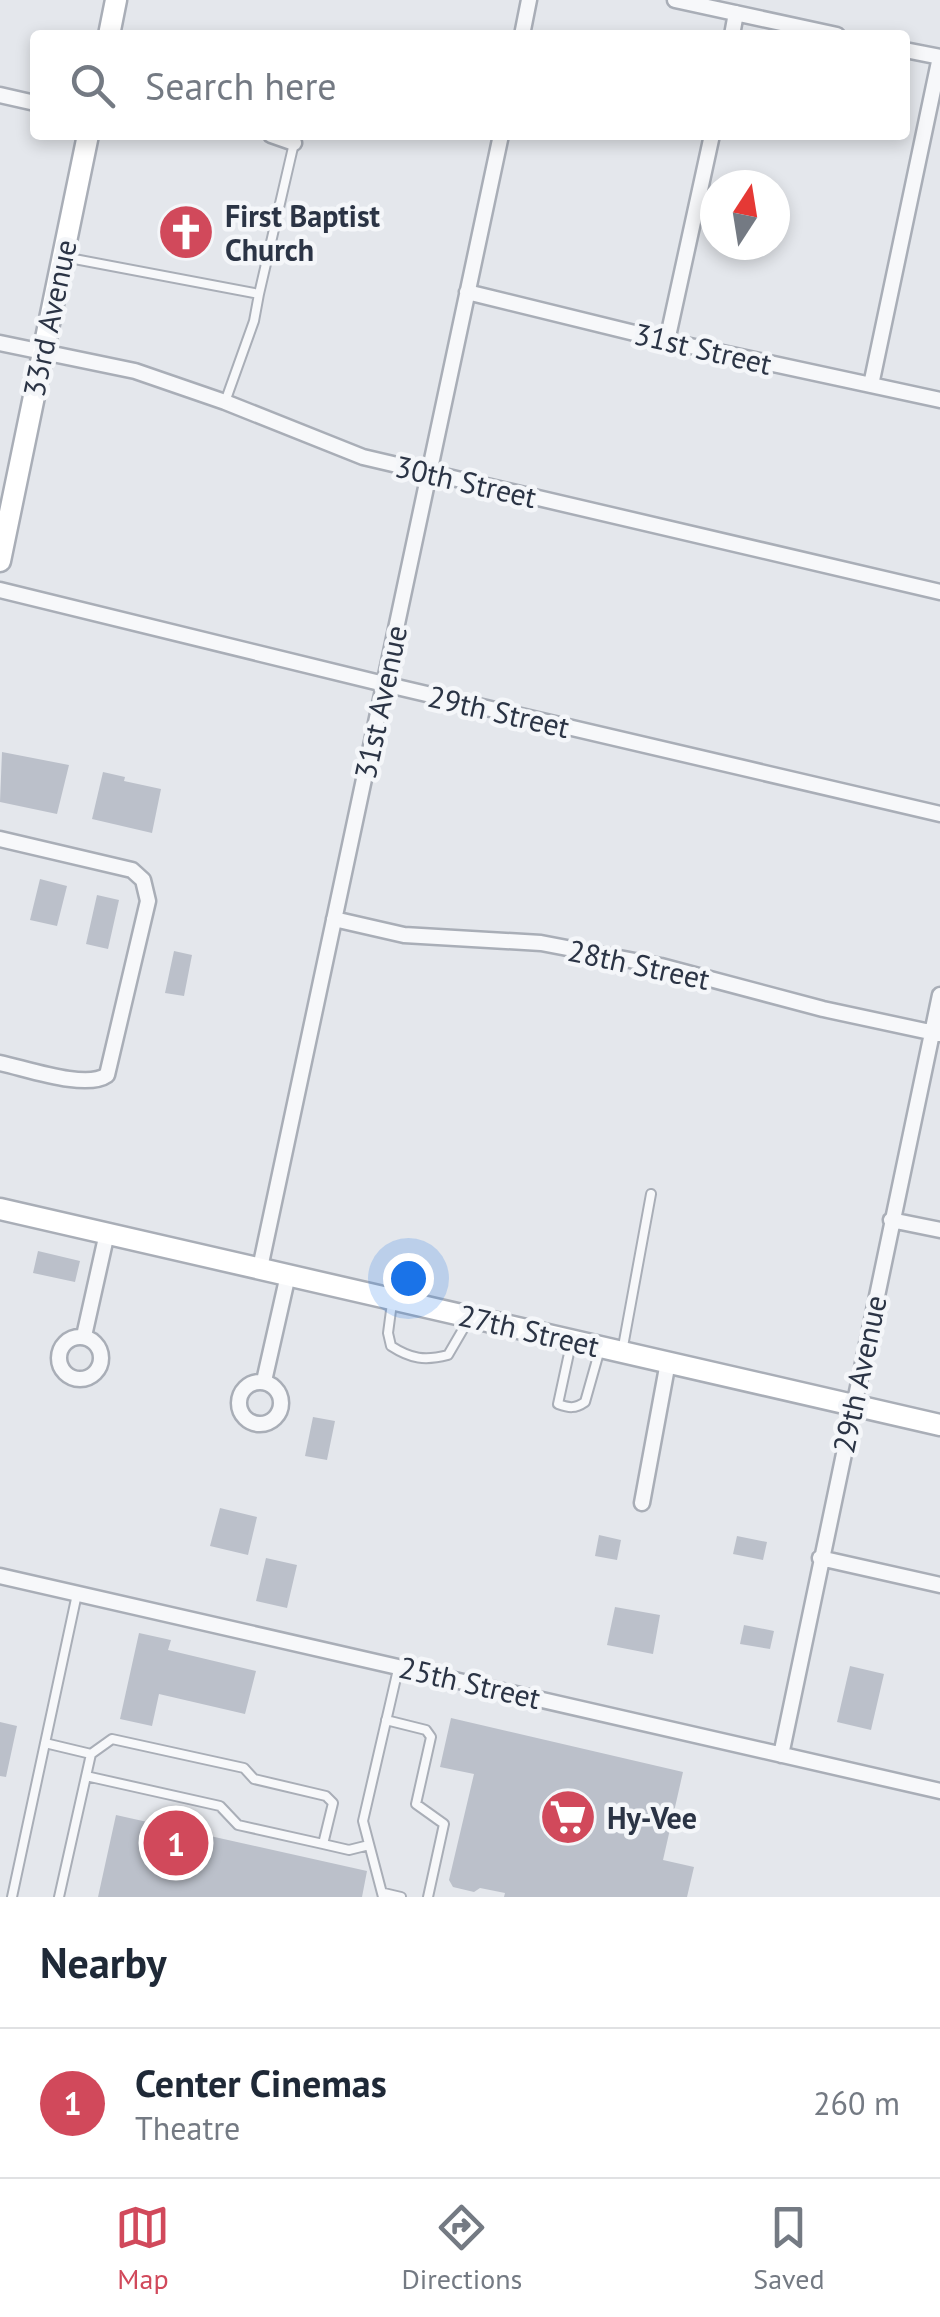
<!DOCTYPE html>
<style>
:root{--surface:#fff;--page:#f6f6f7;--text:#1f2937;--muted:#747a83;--line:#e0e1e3;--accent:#d1495b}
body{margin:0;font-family:"PT Sans",sans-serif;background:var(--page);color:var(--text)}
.compass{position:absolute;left:700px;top:170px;width:90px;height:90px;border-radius:50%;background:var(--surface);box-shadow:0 5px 15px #0003;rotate:12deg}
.you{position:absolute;left:408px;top:1278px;width:35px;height:35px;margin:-25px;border:8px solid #fff;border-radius:50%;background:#1a73e8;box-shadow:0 0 0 15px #1a73e833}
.badge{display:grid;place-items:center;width:65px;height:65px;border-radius:50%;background:var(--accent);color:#fff;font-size:32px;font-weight:700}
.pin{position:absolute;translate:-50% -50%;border:5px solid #fff;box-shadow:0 2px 10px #0006}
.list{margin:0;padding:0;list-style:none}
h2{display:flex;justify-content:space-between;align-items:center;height:130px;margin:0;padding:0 40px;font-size:42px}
h2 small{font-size:32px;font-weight:400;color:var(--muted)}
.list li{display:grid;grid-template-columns:65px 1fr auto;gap:30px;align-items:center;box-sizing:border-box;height:150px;padding:0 40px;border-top:2px solid var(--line)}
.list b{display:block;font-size:38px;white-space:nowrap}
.list p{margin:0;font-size:32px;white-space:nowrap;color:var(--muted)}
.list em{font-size:32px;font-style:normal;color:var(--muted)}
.icon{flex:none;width:55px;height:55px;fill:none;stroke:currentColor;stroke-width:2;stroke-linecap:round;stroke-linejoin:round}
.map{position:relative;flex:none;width:940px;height:1897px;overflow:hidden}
.search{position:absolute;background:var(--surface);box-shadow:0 5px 15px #0003;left:30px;right:30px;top:30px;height:110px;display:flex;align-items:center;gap:25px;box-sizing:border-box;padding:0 35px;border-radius:10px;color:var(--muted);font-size:38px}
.sheet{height:280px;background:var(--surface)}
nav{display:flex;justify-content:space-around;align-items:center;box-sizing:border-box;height:140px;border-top:2px solid var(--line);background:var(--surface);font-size:28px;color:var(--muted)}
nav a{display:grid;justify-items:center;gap:5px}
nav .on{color:var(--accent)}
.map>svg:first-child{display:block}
.building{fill:#bbc0ca}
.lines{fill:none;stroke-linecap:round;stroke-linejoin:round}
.lane-casing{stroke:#a9aeb7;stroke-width:12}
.street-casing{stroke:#a9aeb7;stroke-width:19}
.secondary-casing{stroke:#a9aeb7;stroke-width:25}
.lane{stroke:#f7f8fa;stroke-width:8}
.street{stroke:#f7f8fa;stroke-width:14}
.secondary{stroke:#fff;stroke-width:20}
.labels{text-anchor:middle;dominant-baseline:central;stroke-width:9;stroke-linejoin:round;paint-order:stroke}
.poi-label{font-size:30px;font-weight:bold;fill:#2b3445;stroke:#f4f6f9;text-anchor:start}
.street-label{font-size:30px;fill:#2b3445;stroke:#f4f6f9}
</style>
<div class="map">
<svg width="940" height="1897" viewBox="0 0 940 1897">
<rect width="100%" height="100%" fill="#e4e7ec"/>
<!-- building -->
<path class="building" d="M2 752 69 765 57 814 0 802Z
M103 772 125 777 124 781 161 789 152 833 92 819Z
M40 879 67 886 57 926 30 920Z
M97 895 119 900 108 949 86 944Z
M174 951 192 955 184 996 165 993Z
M38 1251 80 1261 75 1282 33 1273Z
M313 1417 335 1421 327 1460 305 1456Z
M220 1508 257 1517 248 1555 210 1546Z
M599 1535 621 1540 617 1560 595 1556Z
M737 1536 767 1542 763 1560 733 1554Z
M266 1558 297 1565 287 1608 256 1601Z
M615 1607 660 1615 653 1654 607 1645Z
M744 1625 774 1631 770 1649 740 1644Z
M139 1633 171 1640 168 1650 256 1671 245 1714 159 1694 152 1726 120 1719Z
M850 1666 884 1674 871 1730 837 1722Z
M451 1718 683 1772 663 1860 694 1867 687 1897H504L505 1893 480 1888 474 1892 453 1887 449 1880 474 1774 440 1767Z
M0 1722 17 1726 6 1777 0 1776Z
M116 1815 367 1871 362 1897H98Z"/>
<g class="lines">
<!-- lane casing -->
<g class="lane-casing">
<path id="lane" d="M64 257 259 294 254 321 225 402
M259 294 294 143
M392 1303 388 1333 391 1346C411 1359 425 1361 448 1355L469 1319
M571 1344 558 1404C569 1408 575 1409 585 1402L600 1349
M622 1352 651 1194
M386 1720 426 1730 431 1737 416 1804 444 1824 428 1897
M45 1743 91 1754 112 1739 244 1768 254 1779 326 1796 333 1803 323 1844 349 1850 369 1845
M86 1776 220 1806 238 1825 323 1844
M384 1893 401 1897
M12 1897 77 1594
M59 1897 91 1754
M383 1897 363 1821 399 1665"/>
</g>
<!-- street casing -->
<g class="street-casing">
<path id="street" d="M675 0 837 35
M522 35 529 0
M732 35 736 13
M905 50 940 57
M0 95 35 103
M271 135 294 143
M467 292 667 341 940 400
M667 341 712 135
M0 343 135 371 225 402 363 457 940 592
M871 385 940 57
M0 590 384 684 940 814
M0 839 132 870 143 880 148 901 107 1075C86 1090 25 1068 0 1063
M334 919 404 935 541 943 661 966 823 1009 939 1034
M891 1220 940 1230
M260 1268 501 135
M84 1336 107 1233
M59 1358a21 21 0 1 1 42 0a21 21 0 1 1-42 0Z
M264 1381 288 1275
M239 1403a21 21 0 1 1 42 0a21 21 0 1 1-42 0Z
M642 1503 668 1362
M820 1558 940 1585
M0 1576 940 1791
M781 1755 940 995"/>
</g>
<!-- secondary casing -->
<g class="secondary-casing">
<path id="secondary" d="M109 35 116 0
M0 561 88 135
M0 1209 940 1425"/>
</g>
<!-- lane -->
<use href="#lane" class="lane"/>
<!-- street -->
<use href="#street" class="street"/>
<!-- secondary -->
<use href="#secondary" class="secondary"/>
</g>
<!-- icons -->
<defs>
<g id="church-disc" transform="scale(2.875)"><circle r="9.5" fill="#d1495b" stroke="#f4f6f9"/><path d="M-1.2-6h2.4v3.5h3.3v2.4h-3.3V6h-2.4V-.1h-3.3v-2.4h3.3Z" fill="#fff"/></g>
<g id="supermarket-disc" transform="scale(2.875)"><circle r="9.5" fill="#d1495b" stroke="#f4f6f9"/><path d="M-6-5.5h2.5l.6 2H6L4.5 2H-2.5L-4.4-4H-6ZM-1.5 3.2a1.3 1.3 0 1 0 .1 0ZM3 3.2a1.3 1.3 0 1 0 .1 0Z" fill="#fff"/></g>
</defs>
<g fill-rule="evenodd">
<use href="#church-disc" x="186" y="232"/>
<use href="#supermarket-disc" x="568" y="1817"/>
</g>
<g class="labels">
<!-- poi labels -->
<g class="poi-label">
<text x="225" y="215">First Baptist<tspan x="225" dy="34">Church</tspan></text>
<text x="607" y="1817">Hy-Vee</text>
</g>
<!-- street labels -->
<g class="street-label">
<text transform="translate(49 318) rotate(-78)">33rd Avenue</text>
<text transform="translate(703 348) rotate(13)">31st Street</text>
<text transform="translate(466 481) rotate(13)">30th Street</text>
<text transform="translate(380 702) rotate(-78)">31st Avenue</text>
<text transform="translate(499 711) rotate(13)">29th Street</text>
<text transform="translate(639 964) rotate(12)">28th Street</text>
<text transform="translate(529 1330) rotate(13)">27th Street</text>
<text transform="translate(859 1374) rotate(-78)">29th Avenue</text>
<text transform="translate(470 1682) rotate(13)">25th Street</text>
</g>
</g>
</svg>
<svg class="compass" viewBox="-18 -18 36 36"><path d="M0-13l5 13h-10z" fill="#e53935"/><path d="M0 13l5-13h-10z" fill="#747a83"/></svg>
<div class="you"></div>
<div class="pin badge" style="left:176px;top:1843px">1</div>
<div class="search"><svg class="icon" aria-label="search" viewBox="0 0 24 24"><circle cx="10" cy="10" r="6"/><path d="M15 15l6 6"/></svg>Search here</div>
</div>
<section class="sheet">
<h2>Nearby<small></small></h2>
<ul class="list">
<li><span class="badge">1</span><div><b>Center Cinemas</b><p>Theatre</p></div><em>260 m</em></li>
</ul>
</section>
<nav>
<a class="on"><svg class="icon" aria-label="map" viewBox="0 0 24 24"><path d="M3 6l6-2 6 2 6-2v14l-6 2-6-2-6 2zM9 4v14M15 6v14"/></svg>Map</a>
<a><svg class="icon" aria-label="directions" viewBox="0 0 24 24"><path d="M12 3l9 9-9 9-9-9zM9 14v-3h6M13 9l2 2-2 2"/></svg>Directions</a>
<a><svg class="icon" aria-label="saved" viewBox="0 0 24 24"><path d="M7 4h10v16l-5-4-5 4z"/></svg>Saved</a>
</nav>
